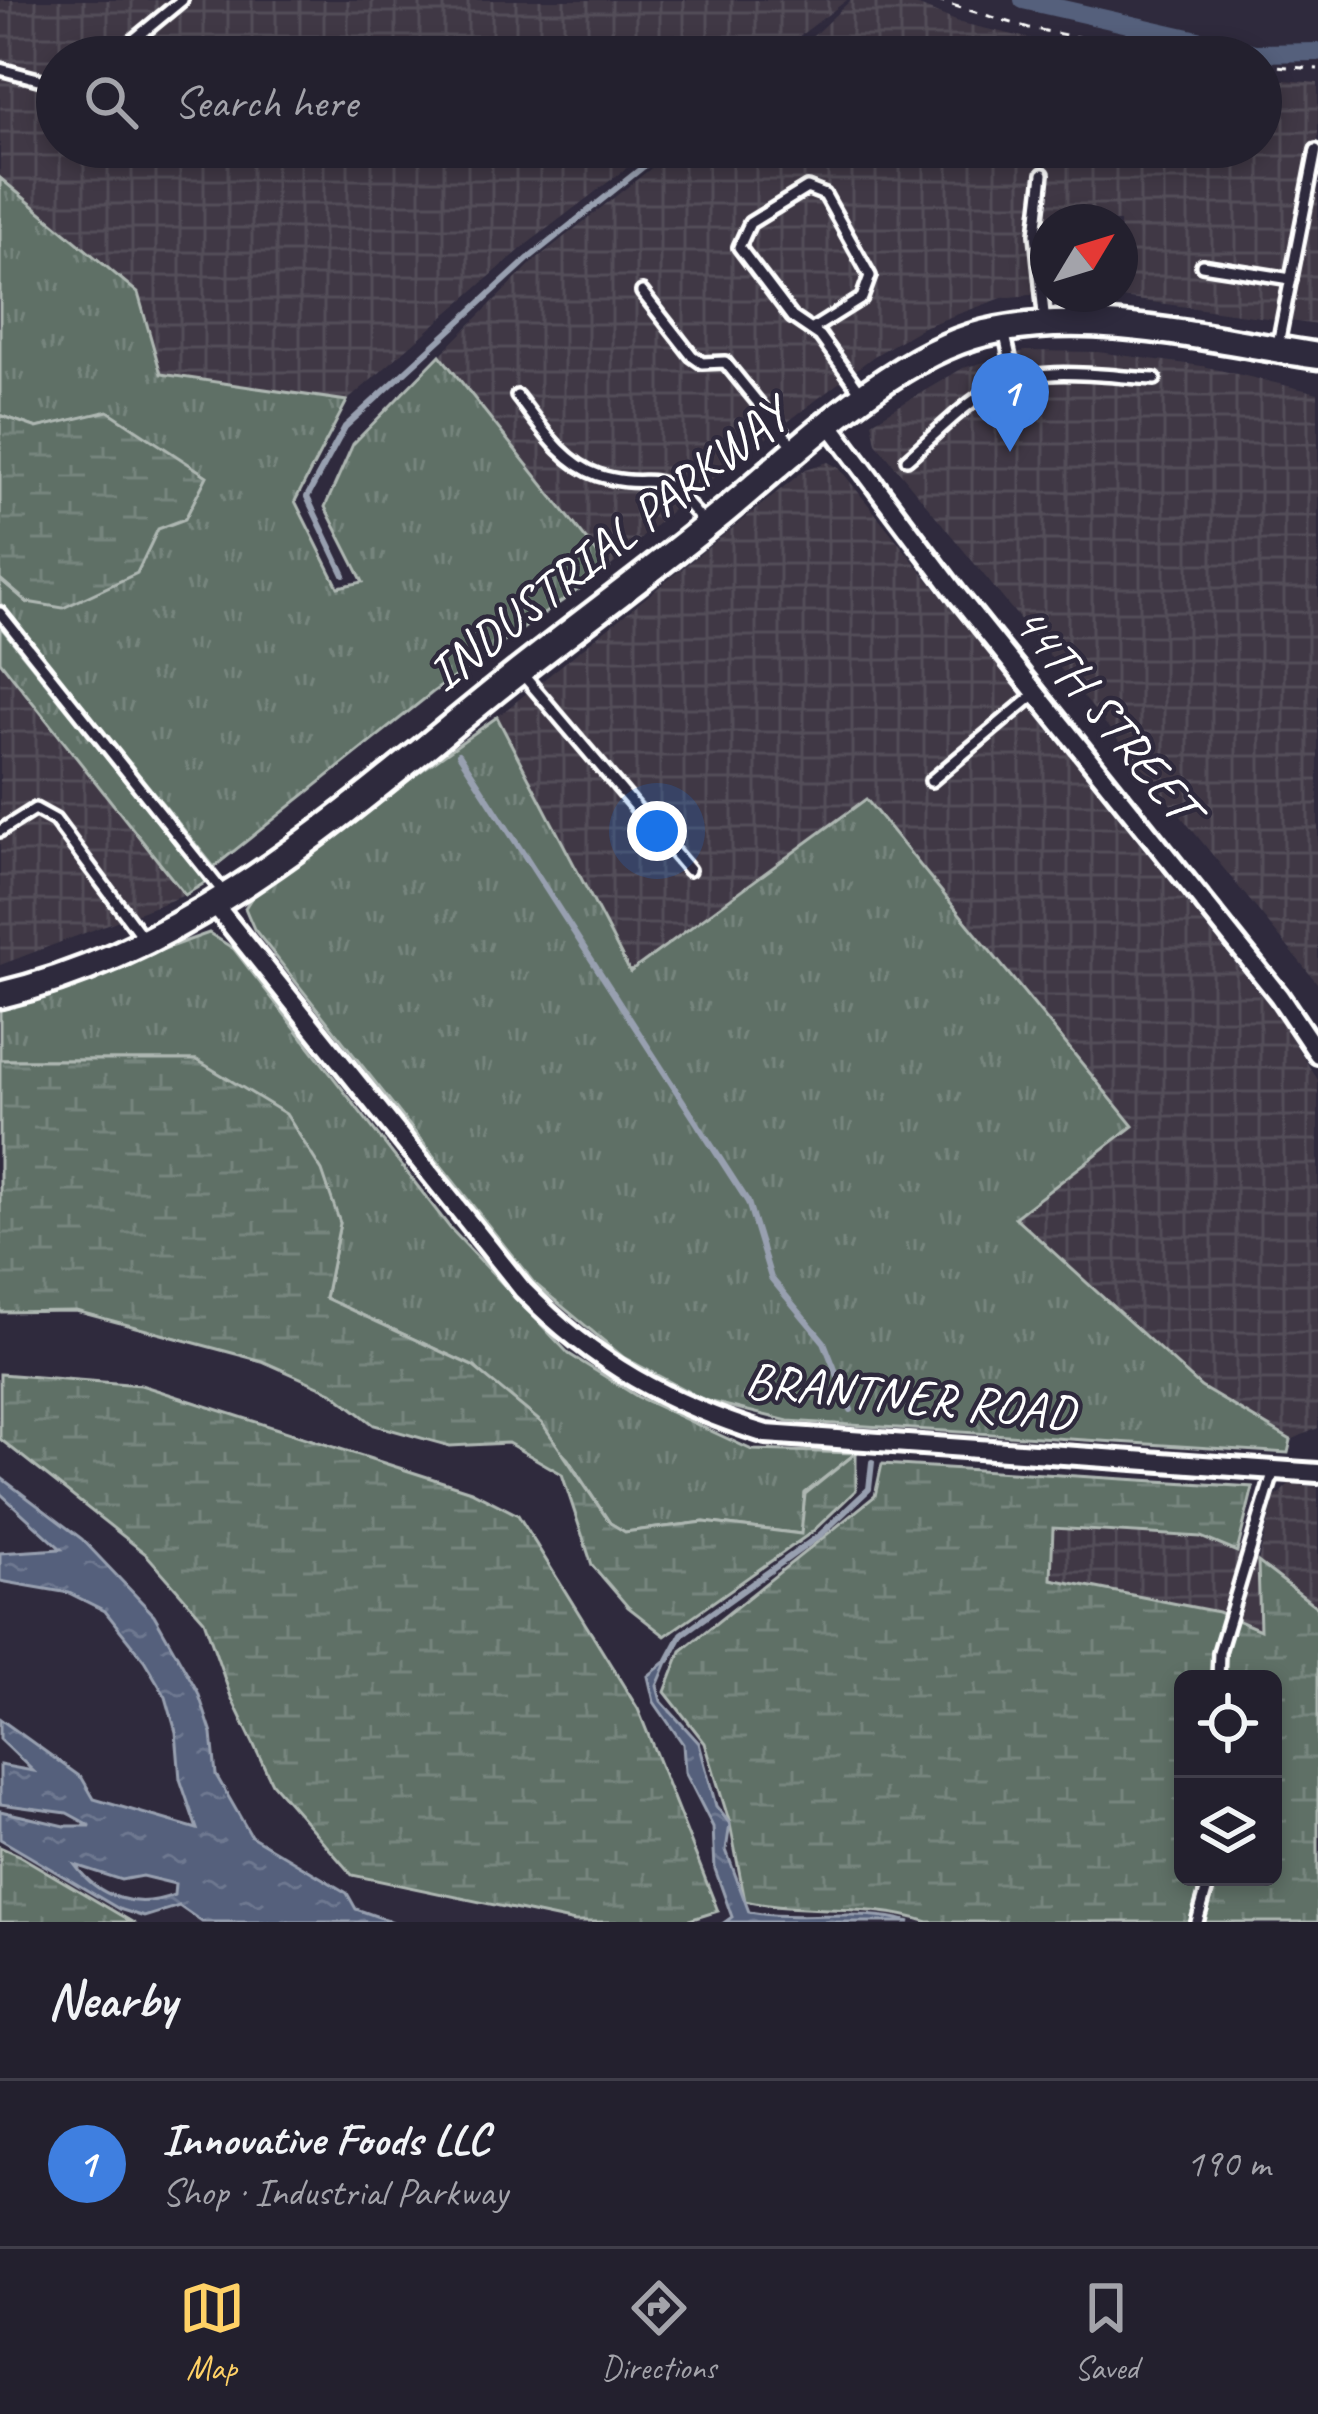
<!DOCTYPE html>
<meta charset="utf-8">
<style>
:root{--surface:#23202e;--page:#2f2d3a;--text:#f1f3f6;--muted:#a3a3aa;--line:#403e4a;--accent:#ffd166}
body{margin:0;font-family:Caveat,sans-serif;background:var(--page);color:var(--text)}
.controls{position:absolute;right:36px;bottom:36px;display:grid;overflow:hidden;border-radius:18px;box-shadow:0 6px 18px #0003}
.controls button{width:108px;height:108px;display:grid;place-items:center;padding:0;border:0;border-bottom:3px solid var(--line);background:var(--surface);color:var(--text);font:60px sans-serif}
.compass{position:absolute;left:1030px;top:204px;width:108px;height:108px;border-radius:50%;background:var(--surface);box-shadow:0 6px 18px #0003;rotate:52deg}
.you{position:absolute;left:657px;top:831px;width:42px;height:42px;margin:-30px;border:9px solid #fff;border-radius:50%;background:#1a73e8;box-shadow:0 0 0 18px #1a73e833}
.badge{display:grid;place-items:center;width:78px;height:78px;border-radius:50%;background:var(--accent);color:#fff;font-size:39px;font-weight:700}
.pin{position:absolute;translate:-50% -99px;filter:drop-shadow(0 3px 6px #0008)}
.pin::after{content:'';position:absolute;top:63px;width:42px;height:36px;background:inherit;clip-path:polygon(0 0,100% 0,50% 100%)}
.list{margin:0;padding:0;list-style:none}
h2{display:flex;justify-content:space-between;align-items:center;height:156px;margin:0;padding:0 48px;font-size:51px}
h2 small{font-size:39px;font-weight:400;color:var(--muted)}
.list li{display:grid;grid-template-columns:78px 1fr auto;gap:36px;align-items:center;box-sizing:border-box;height:168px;padding:0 48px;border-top:3px solid var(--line)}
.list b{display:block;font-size:45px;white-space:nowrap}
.list p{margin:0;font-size:39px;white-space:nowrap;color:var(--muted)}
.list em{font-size:39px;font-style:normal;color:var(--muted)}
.icon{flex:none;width:66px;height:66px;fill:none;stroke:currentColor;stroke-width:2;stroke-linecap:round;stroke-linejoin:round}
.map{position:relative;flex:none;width:1318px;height:1922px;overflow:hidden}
.search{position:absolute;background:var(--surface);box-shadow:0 6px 18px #0003;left:36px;right:36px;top:36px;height:132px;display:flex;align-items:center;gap:30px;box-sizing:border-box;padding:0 42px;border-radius:66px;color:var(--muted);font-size:45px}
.sheet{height:324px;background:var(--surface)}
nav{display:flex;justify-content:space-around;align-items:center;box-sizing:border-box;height:168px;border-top:3px solid var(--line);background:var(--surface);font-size:33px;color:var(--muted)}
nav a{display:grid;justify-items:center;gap:6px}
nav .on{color:var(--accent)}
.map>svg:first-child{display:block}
.industrial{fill:url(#industrial-grid)}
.grass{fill:url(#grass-tufts);stroke:#aeb7b2;stroke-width:3}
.wetland{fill:url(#wetland-marsh);stroke:#aeb7b2;stroke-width:3;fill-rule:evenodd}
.water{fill:url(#water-ripples);stroke:#98a0b0;stroke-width:3;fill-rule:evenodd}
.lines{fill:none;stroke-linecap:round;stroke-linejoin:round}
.stream{stroke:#98a0b0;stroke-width:6}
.canal{stroke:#54607c;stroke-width:18}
.lane-casing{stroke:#fff;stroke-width:18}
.street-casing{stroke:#fff;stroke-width:26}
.secondary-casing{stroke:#fff;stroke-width:33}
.path{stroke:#fff;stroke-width:3;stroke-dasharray:9 9;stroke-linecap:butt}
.lane{stroke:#2f2a3d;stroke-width:9}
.street{stroke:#2f2a3d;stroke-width:16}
.secondary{stroke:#2f2a3d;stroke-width:24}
.labels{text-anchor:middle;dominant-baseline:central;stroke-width:9;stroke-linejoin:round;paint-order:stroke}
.street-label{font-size:51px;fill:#fff;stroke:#2f2a3d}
</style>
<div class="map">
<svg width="1318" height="1922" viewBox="0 0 1318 1922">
<defs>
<pattern id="industrial-grid" width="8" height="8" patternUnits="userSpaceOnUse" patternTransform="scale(3)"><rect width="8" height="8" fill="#403945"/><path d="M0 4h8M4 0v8" fill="none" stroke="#534d58"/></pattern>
<pattern id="grass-tufts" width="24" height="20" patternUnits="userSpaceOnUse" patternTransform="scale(3)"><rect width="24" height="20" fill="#5e6f66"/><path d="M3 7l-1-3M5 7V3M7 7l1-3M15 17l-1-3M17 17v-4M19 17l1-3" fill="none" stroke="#76857d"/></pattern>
<pattern id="wetland-marsh" width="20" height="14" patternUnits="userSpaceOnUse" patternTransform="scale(3)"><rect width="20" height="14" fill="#5e6f66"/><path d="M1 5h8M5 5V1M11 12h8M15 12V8" fill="none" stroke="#76857d"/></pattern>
<pattern id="water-ripples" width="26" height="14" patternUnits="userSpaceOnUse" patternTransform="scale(3)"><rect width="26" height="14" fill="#54607c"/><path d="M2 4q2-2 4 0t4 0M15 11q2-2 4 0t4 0" fill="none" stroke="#6e7890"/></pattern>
</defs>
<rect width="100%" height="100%" fill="#2f2a3d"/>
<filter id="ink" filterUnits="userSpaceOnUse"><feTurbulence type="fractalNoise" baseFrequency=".00833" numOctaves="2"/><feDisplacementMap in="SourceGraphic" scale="24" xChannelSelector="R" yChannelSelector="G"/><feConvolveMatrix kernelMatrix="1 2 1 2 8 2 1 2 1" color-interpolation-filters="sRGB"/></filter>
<g filter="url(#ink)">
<!-- industrial -->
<path class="industrial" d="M0 0H847L772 57H57V147H654L527 244 347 401 160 374 138 293 0 178Z
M851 0H904L961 23 1110 57H791Z
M1261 78 1318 83V325L1093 294H1120V222H1048V293L1002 298 923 327 874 356 673 509 609 568 440 355 535 260 678 147H1261Z
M1025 351 1098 352 1202 366 1318 393V984L876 443 872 422 963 368Z
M828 462 839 468 1275 1013 1318 1080V1428L1291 1440 1201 1387 1014 1216 1133 1126 867 800 630 973 497 717 806 469Z
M0 661 185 895 0 965Z
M1289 1484 1318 1487V1608L1259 1563 1261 1631 1213 1610 1051 1579 1052 1528 1201 1537 1258 1561 1275 1498Z"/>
<!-- grass -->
<path class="grass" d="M0 178 138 293 161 374 347 401 295 501 338 587 363 582 325 507 353 444 440 355 609 568 433 692 214 867 0 603V579L27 602 108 412 37 428 0 415Z
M0 626 206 882 185 895 0 661Z
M497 717 630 972 866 799 1133 1126 1015 1217 1201 1387 1291 1440 1288 1453 788 1421 704 1400 623 1357 534 1283 254 929 245 908 259 886Z
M209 933 234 949 450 1228 569 1354 638 1397 752 1450 856 1453 805 1493 802 1534 704 1522 625 1532 610 1523 568 1459 475 1367 325 1298 340 1223 196 1060H0V1007Z"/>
<!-- wetland -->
<path class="wetland" d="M108 411 207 476 185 519 158 529 137 573 63 608 27 602 0 579V415L37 428Z
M0 1060H197L286 1114 322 1171 340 1223 325 1298 474 1367 542 1423 610 1523 625 1532 704 1522 801 1534 805 1494 856 1453V1490L812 1532 665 1636 628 1607 592 1565 562 1474 508 1443 450 1446 374 1425 332 1392 262 1361 76 1311 0 1312Z
M0 1374 141 1385 471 1491 518 1515 638 1709 718 1911 683 1922H575L352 1875 272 1783 231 1697 204 1620 146 1554 0 1439Z
M882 1464 1253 1487 1237 1552 1201 1537 1053 1528 1051 1579 1218 1612 1260 1630 1258 1562 1318 1608V1922H928C870 1902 805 1915 745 1901L730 1824 705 1743 665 1692 681 1651 875 1496ZM1183 1679H1273V1877H1183Z
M0 1847 20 1856 132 1922H0Z"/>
<!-- water -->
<path class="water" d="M0 1477 82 1539 154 1615 198 1692 212 1734 216 1775 251 1836 347 1893 356 1909 393 1922H202L179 1906 144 1917 119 1909 0 1839V1811L65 1826H91L67 1813 0 1804V1765L33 1771 0 1739V1719L82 1778 94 1799 197 1829 180 1779 176 1732 166 1697 144 1660 105 1611 69 1593 0 1581V1553L61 1549 0 1493ZM75 1865 121 1880 142 1876 175 1884 174 1895C136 1910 99 1898 75 1865Z
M668 1660 657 1686 661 1701 699 1743 716 1806 730 1824 726 1850 749 1912C802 1922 858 1907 910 1922H725L732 1917 715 1869 713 1827 685 1772 683 1744 654 1702 648 1676Z"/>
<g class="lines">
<!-- stream -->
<path class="stream" d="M344 575 307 497 345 427 529 258 668 147
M459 754 748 1202 771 1278 824 1342 851 1410
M668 1660 682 1634 820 1535 869 1489 872 1462"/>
<!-- canal -->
<path class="canal" d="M1023 0 1255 53 1318 52"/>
<!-- lane casing -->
<g class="lane-casing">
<path id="lane" d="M113 57 182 0
M0 69 57 84
M1043 174 1036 234 1045 324
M1202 265 1291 279
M642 292 692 356 702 363 725 362 794 447
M811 330 862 298 870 276 825 195 807 188 750 223 739 247 792 317 820 336 862 394
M1005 335 1015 380
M1278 344 1316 150
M517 396C539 424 562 463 598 475 659 494 652 458 703 522
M907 459C935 435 962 405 995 387 1039 364 1107 377 1155 379
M0 613 223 892
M523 675 689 870
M931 781 1036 693
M0 831 35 809 55 820 143 938
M1218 1679 1219 1652 1274 1470
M1197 1922 1210 1877"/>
</g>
<!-- street casing -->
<g class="street-casing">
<path id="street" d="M830 425 958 596 1279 996 1318 1054
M215 905 523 1290C594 1363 669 1404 766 1434L1318 1473"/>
</g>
<!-- secondary casing -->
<g class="secondary-casing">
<path id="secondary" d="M0 995C194 950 346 811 497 689 572 629 651 572 725 511 797 451 893 355 985 333 1092 308 1212 340 1318 356"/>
</g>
<!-- path -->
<path class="path" d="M935 0 1029 28 1182 57
M1261 65 1318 69"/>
<!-- lane -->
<use href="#lane" class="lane"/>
<!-- street -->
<use href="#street" class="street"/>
<!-- secondary -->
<use href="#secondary" class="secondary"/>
</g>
</g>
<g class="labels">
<!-- street labels -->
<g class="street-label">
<text transform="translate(607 544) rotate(-38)">INDUSTRIAL PARKWAY</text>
<text transform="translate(1106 713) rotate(51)">44TH STREET</text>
<text transform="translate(910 1396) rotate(6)">BRANTNER ROAD</text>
</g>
</g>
</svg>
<div class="controls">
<button><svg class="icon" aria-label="locate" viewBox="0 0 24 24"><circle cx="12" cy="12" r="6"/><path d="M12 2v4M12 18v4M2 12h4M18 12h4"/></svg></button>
<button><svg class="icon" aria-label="layers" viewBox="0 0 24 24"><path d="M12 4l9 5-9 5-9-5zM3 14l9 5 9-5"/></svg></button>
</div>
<svg class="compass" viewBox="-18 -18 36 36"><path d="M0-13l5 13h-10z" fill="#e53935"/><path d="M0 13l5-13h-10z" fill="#a3a3aa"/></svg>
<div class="you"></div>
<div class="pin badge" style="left:1010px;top:452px;background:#3f7fe0">1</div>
<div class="search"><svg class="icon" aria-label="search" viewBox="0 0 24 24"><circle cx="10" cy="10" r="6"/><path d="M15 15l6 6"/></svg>Search here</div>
</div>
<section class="sheet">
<h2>Nearby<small></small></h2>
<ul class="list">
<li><span class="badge" style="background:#3f7fe0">1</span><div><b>Innovative Foods LLC</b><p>Shop · Industrial Parkway</p></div><em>190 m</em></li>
</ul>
</section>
<nav>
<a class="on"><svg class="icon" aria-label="map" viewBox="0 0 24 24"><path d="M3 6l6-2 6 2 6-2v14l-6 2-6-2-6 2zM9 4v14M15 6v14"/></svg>Map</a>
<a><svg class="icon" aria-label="directions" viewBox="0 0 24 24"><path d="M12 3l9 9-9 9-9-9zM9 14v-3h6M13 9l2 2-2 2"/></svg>Directions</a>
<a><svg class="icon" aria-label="saved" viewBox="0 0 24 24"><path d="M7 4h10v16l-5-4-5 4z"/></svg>Saved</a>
</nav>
